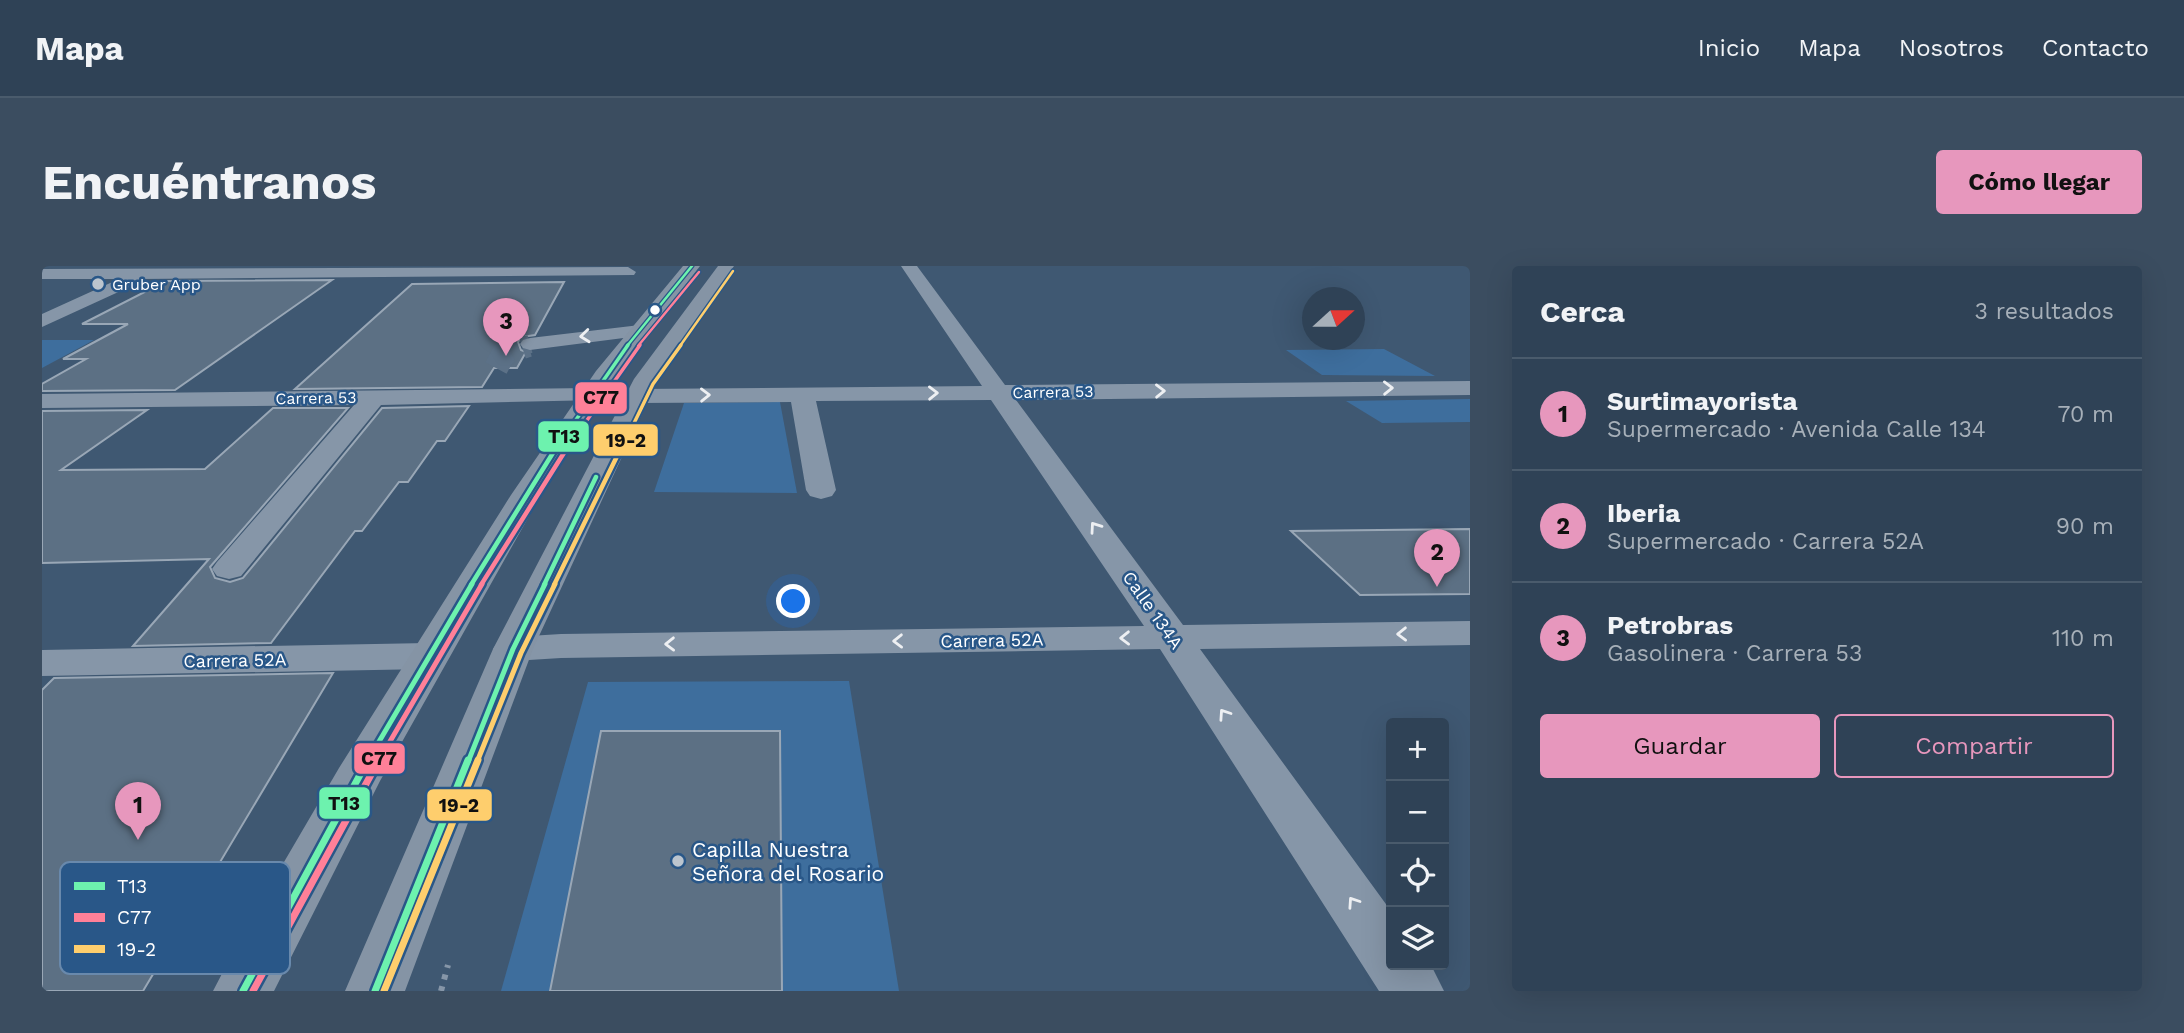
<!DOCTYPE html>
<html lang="es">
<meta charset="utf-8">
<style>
:root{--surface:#2f4256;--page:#3b4d60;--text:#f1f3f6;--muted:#a7b0b9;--line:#4a5b6c;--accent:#e797bd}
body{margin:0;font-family:"Work Sans",sans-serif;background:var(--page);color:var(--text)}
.controls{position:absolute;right:21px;bottom:21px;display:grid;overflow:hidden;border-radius:7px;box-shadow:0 7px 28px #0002}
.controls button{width:63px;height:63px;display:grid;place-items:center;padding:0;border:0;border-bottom:2px solid var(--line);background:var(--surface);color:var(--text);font:35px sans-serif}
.compass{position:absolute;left:1260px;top:21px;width:63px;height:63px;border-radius:50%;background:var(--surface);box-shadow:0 7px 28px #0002;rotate:69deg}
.you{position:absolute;left:752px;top:336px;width:24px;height:24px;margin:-18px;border:5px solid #fff;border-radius:50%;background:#1a73e8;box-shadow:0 0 0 10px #1a73e833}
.badge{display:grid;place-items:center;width:46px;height:46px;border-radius:50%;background:var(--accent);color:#111;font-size:23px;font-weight:700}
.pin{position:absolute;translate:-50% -58px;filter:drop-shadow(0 2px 4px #0008)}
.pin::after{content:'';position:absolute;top:37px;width:24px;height:21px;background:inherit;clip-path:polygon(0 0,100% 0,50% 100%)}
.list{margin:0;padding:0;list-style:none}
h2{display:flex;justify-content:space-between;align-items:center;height:91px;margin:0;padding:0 28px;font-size:30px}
h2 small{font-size:23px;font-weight:400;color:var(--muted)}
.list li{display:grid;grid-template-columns:46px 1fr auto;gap:21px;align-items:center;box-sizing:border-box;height:112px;padding:0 28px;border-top:2px solid var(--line)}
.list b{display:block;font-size:26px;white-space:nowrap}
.list p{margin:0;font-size:23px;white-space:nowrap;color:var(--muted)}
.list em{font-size:23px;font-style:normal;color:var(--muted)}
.actions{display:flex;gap:14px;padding:21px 28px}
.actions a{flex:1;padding:16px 0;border:2px solid var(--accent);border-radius:7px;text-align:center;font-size:24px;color:var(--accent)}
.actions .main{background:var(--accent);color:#111}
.icon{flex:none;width:38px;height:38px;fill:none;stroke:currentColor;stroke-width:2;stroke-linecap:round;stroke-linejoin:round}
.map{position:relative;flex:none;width:1428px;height:725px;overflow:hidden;border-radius:7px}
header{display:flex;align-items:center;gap:42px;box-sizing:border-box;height:98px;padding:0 35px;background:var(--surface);border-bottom:2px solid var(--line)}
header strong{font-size:33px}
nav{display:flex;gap:38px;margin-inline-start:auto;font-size:24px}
.intro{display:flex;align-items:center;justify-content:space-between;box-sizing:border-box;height:168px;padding:0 42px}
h1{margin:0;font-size:49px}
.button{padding:18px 32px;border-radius:7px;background:var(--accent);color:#111;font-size:24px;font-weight:700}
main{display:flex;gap:42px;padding:0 42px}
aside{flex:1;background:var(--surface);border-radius:7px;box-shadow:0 7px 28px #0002}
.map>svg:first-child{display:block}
.green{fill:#3e6e9d}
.building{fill:#5c7084;stroke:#99a7b6;stroke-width:2}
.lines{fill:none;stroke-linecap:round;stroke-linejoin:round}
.minor-tunnel-far1{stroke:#5c7187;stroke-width:18;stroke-dasharray:18 10;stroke-linecap:butt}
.minor-tunnel{stroke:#5c7187;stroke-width:24;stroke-dasharray:24 12;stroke-linecap:butt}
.path{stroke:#8696a8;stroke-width:6;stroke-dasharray:5 7;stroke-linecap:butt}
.minor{fill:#8696a8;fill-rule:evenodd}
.major{fill:#8594a5;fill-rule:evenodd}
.bus-1-far4-casing{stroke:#295788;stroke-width:5}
.bus-1-far3-casing{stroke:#295788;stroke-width:7}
.bus-1-far2-casing{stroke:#295788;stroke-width:9}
.bus-1-far1-casing{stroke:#295788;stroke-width:10}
.bus-1-casing{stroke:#295788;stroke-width:12}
.bus-2-far4-casing{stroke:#295788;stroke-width:5}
.bus-2-far3-casing{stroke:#295788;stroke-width:7}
.bus-2-far2-casing{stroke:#295788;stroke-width:9}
.bus-2-far1-casing{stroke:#295788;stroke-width:10}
.bus-2-casing{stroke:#295788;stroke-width:12}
.bus-3-far4-casing{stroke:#295788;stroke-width:5}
.bus-3-far3-casing{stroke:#295788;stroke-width:7}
.bus-3-far2-casing{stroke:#295788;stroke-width:9}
.bus-3-far1-casing{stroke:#295788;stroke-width:10}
.bus-3-casing{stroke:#295788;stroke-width:12}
.bus-1-far4{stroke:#6df2ae;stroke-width:2.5}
.bus-1-far3{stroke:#6df2ae;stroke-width:3.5}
.bus-1-far2{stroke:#6df2ae;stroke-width:4.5}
.bus-1-far1{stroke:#6df2ae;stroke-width:5}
.bus-1{stroke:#6df2ae;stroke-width:7}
.bus-2-far4{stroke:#ff8098;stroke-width:2.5}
.bus-2-far3{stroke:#ff8098;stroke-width:3.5}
.bus-2-far2{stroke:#ff8098;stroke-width:4.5}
.bus-2-far1{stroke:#ff8098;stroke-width:5}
.bus-2{stroke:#ff8098;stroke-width:7}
.bus-3-far4{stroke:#fece6d;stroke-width:2.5}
.bus-3-far3{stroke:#fece6d;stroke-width:3.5}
.bus-3-far2{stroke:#fece6d;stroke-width:4.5}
.bus-3-far1{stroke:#fece6d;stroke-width:5}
.bus-3{stroke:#fece6d;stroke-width:7}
.oneway{stroke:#edeff2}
.poi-dot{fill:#bcc5ce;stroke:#295788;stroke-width:2.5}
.bus-dot{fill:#fff;stroke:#295788;stroke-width:2.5}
.labels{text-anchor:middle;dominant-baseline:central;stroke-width:5;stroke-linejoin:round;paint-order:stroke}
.far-poi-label{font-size:16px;fill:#fff;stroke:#295788;text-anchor:start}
.far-street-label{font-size:16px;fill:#fff;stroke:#295788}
.street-label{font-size:18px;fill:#fff;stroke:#295788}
.near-poi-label{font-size:21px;fill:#fff;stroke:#295788;text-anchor:start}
.key{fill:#295788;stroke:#6989ac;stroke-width:2}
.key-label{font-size:19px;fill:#fff}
.line-badge{stroke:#295788;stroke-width:2.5}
.pale-badge-label{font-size:19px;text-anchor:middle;font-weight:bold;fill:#111}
</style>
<header>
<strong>Mapa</strong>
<nav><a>Inicio</a><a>Mapa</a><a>Nosotros</a><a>Contacto</a></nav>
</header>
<div class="intro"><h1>Encuéntranos</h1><a class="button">Cómo llegar</a></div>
<main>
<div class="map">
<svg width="1428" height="725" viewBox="0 0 1428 725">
<rect width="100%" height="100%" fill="#3f5872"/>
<!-- green -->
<path class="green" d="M0 74H52L0 102Z
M1342 83 1393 110 1280 109 1244 84Z
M1428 133V156L1340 157 1304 135Z
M738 136 755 227 612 226 642 137Z
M807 415 857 725H459L546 416Z"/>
<!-- building -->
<path class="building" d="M290 14 133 124 0 125V118L44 93H21L86 58H40L124 15Z
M522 16 493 69 480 71 476 76 479 84 484 86 475 102H452L440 121 253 123 370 18Z
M427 140 403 175H395L366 216H357L320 265H313L229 377 91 380 167 293 0 297V145L105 144 19 204 163 203 231 142H306L168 301 173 312 188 316 201 312 340 142Z
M1428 263V328L1318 329 1249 265Z
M291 407 101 725H0V424L12 412Z
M559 465H738L740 725H508Z"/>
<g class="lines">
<!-- minor-tunnel-far1 -->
<path class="minor-tunnel-far1" d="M481 80 488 78"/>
<!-- minor-tunnel -->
<path class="minor-tunnel" d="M454 102 462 87 486 79"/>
<!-- path -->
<path class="path" d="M399 725 406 699"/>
<!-- minor -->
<path class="minor" d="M859 0H875L963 119 1428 115V129L974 134 1141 359 1428 355V379L1158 383 1349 645V699H1389L1402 725H1337L1118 383 519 392 471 395 457 392 451 383 457 374 471 371 519 368 1102 360 949 134 774 135 794 224 790 230 779 233 768 230 764 224 749 136 595 137 586 135 583 130 586 125 595 123 940 120Z
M586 1 594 6 592 9 98 13 96 17 0 61V48L77 13H0V3Z
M598 59 605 61 608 65 605 69 488 84 481 82 478 78 481 74 488 72Z
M548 122 557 124 560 129 557 134 339 139 199 310 187 313 175 310 170 303 175 296 312 139 0 142V128Z
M386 377 400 381 406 390 400 399 386 403 0 410V384Z"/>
<!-- major -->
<path class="major" d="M641 0H658L572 111 499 229 338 515 232 725H171L208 654 297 502 469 229 554 105Z
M676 0H692L616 113 491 383 363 725H303L451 383 592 113Z"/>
<!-- bus-1-far4 casing -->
<g class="bus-1-far4-casing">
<path id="bus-1-far4" d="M585 80 650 0"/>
</g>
<!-- bus-1-far3 casing -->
<g class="bus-1-far3-casing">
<path id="bus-1-far3" d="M513 184 586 79"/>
</g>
<!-- bus-1-far2 casing -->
<g class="bus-1-far2-casing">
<path id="bus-1-far2" d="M429 319 514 182
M502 319 554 211"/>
</g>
<!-- bus-1-far1 casing -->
<g class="bus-1-far1-casing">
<path id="bus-1-far1" d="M325 496 430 318
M426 496 471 383 503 318"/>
</g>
<!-- bus-1 casing -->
<g class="bus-1-casing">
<path id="bus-1" d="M201 725 326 494
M333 725 426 494"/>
</g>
<!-- bus-2-far4 casing -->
<g class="bus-2-far4-casing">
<path id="bus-2-far4" d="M596 80 657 6"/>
</g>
<!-- bus-2-far3 casing -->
<g class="bus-2-far3-casing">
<path id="bus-2-far3" d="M524 184 598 79"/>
</g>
<!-- bus-2-far2 casing -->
<g class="bus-2-far2-casing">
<path id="bus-2-far2" d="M439 319 525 182"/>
</g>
<!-- bus-2-far1 casing -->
<g class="bus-2-far1-casing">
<path id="bus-2-far1" d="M336 496 440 318"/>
</g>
<!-- bus-2 casing -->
<g class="bus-2-casing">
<path id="bus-2" d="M211 725 337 494"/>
</g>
<!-- bus-3-far4 casing -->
<g class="bus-3-far4-casing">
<path id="bus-3-far4" d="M638 80 691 5"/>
</g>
<!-- bus-3-far3 casing -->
<g class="bus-3-far3-casing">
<path id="bus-3-far3" d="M579 184 611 118 639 79"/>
</g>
<!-- bus-3-far2 casing -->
<g class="bus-3-far2-casing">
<path id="bus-3-far2" d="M512 319 579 182"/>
</g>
<!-- bus-3-far1 casing -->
<g class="bus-3-far1-casing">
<path id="bus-3-far1" d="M435 496 479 387 513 318"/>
</g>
<!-- bus-3 casing -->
<g class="bus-3-casing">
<path id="bus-3" d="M342 725 436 494"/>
</g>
<!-- bus-1-far4 -->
<use href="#bus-1-far4" class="bus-1-far4"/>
<!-- bus-1-far3 -->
<use href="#bus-1-far3" class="bus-1-far3"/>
<!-- bus-1-far2 -->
<use href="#bus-1-far2" class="bus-1-far2"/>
<!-- bus-1-far1 -->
<use href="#bus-1-far1" class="bus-1-far1"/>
<!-- bus-1 -->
<use href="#bus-1" class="bus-1"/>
<!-- bus-2-far4 -->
<use href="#bus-2-far4" class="bus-2-far4"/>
<!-- bus-2-far3 -->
<use href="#bus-2-far3" class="bus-2-far3"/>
<!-- bus-2-far2 -->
<use href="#bus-2-far2" class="bus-2-far2"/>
<!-- bus-2-far1 -->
<use href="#bus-2-far1" class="bus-2-far1"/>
<!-- bus-2 -->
<use href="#bus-2" class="bus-2"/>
<!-- bus-3-far4 -->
<use href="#bus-3-far4" class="bus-3-far4"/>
<!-- bus-3-far3 -->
<use href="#bus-3-far3" class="bus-3-far3"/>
<!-- bus-3-far2 -->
<use href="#bus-3-far2" class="bus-3-far2"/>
<!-- bus-3-far1 -->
<use href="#bus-3-far1" class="bus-3-far1"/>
<!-- bus-3 -->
<use href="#bus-3" class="bus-3"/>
</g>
<!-- one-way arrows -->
<defs><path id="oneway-chevron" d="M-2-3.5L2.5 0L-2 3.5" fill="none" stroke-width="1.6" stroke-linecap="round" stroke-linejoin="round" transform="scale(1.75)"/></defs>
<g class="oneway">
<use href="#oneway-chevron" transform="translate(543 70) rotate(174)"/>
<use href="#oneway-chevron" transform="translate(1346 122) rotate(-1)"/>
<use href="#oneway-chevron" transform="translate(1118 125) rotate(-1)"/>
<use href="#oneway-chevron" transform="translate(891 127) rotate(-1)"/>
<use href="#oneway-chevron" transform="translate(663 129) rotate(-1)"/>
<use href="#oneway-chevron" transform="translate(1053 261) rotate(-125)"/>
<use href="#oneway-chevron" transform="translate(1360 368) rotate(179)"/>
<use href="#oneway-chevron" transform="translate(1083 372) rotate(179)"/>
<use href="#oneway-chevron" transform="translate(856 375) rotate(179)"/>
<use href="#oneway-chevron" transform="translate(628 378) rotate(179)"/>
<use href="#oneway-chevron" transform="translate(1182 448) rotate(-124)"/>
<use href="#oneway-chevron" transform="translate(1311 636) rotate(-124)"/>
</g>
<!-- markers -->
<g class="poi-dot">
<circle cx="56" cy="18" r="7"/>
<circle cx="636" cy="595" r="7"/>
</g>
<circle class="bus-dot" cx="613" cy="44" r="6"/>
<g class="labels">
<!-- far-poi labels -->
<g class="far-poi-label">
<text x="70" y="18">Gruber App</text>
</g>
<!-- far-street labels -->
<g class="far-street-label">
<text transform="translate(1011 126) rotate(-1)">Carrera 53</text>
<text transform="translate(274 132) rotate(-1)">Carrera 53</text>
</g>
<!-- street labels -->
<g class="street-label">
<text transform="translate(1111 344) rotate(55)">Calle 134A</text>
<text transform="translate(950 374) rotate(-1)">Carrera 52A</text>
<text transform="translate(193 394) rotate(-1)">Carrera 52A</text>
</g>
<!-- near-poi labels -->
<g class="near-poi-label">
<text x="650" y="583">Capilla Nuestra<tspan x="650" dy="24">Señora del Rosario</tspan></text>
</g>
</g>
<!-- legend -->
<rect x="18" y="596" width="230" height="112" rx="10" class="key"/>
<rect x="32" y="616" width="31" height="8" fill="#6df2ae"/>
<rect x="32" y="647" width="31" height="9" fill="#ff8098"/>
<rect x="32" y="679" width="31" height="8" fill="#fece6d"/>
<g class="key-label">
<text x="75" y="627">T13</text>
<text x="75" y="658">C77</text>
<text x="75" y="690">19-2</text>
</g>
<g class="line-badge">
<rect x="532" y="115" width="54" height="34" rx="7" fill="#ff8098"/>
<rect x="495" y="154" width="53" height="33" rx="7" fill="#6df2ae"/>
<rect x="550" y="157" width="67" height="34" rx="7" fill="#fece6d"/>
<rect x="311" y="476" width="53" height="33" rx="7" fill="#ff8098"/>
<rect x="276" y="520" width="53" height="34" rx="7" fill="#6df2ae"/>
<rect x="384" y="522" width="67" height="34" rx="7" fill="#fece6d"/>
</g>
<g class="pale-badge-label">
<text x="559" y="138">C77</text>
<text x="522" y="177">T13</text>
<text x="584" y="181">19-2</text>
<text x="337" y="499">C77</text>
<text x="302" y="544">T13</text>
<text x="417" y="546">19-2</text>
</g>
</svg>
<div class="controls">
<button>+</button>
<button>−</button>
<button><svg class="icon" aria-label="locate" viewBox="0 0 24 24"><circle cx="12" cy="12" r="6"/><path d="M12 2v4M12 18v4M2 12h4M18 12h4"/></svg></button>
<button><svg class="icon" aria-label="layers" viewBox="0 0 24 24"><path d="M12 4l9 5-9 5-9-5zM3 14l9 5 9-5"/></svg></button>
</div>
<svg class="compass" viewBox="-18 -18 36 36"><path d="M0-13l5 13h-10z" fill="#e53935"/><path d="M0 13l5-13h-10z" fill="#a7b0b9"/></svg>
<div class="you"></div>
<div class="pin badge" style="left:96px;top:574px">1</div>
<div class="pin badge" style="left:1395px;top:321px">2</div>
<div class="pin badge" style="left:464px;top:90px">3</div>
</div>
<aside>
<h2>Cerca<small>3 resultados</small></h2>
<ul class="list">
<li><span class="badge">1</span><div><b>Surtimayorista</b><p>Supermercado · Avenida Calle 134</p></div><em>70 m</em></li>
<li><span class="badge">2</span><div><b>Iberia</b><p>Supermercado · Carrera 52A</p></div><em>90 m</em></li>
<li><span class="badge">3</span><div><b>Petrobras</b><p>Gasolinera · Carrera 53</p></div><em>110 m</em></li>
</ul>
<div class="actions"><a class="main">Guardar</a><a>Compartir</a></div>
</aside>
</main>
